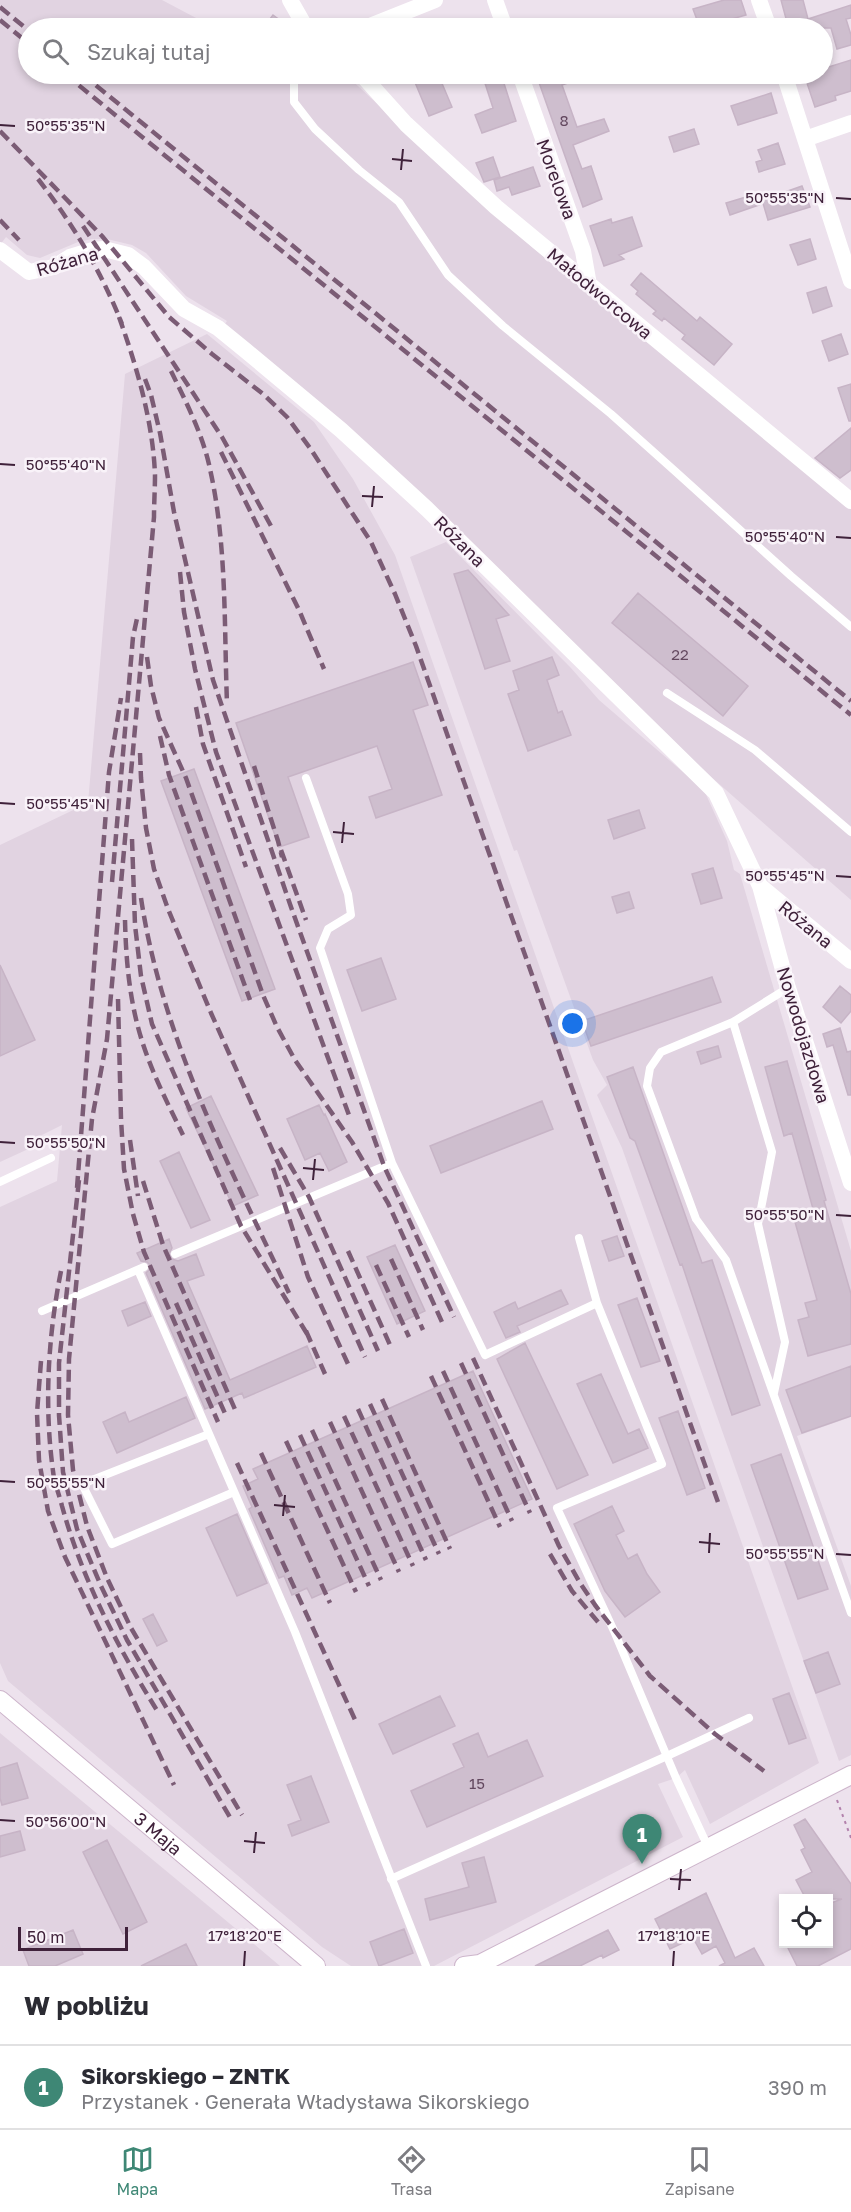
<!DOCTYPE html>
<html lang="pl">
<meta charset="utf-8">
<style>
:root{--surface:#fff;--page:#f7f7f7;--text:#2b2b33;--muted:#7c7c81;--line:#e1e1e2;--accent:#3e8775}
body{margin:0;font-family:"Golos Text",sans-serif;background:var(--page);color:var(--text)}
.controls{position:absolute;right:18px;bottom:18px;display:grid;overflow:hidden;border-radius:0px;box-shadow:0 3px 9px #0003}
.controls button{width:54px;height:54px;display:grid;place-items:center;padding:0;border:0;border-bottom:2px solid var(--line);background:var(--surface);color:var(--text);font:30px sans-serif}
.scale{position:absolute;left:18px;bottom:15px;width:110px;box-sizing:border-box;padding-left:6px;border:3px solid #3f213a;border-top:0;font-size:16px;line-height:21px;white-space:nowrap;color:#3f213a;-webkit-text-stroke:4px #f9f3f9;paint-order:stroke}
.you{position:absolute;left:573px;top:1024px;width:21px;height:21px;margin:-15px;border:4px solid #fff;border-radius:50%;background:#1a73e8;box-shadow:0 0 0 9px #1a73e833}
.badge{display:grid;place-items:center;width:39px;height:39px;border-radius:50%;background:var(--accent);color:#fff;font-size:20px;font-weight:700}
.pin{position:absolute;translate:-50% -50px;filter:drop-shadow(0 2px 3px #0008)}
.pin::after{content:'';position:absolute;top:32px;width:21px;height:18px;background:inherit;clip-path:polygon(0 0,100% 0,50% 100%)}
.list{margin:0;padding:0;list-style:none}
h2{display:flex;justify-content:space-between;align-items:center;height:78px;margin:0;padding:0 24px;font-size:26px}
h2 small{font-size:20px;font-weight:400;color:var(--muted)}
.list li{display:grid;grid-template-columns:39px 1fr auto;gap:18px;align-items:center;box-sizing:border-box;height:84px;padding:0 24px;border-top:2px solid var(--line)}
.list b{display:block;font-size:22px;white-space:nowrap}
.list p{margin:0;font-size:20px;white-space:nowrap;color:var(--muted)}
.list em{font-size:20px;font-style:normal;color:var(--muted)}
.icon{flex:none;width:33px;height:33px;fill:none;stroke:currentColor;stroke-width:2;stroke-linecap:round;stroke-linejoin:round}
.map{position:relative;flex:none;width:851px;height:1966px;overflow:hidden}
.search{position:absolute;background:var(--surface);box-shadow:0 3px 9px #0003;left:18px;right:18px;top:18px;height:66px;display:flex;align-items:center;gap:15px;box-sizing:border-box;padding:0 21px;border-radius:33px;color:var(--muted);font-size:22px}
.sheet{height:162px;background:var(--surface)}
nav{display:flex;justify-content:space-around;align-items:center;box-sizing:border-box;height:84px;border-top:2px solid var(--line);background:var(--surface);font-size:16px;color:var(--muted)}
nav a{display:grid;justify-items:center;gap:3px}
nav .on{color:var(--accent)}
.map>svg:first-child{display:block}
.built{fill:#e1d3e1}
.building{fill:#cebece;stroke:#c7b4c6;stroke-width:1.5}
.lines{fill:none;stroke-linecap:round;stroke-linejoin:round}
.secondary-casing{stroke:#cdb5cb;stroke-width:20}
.path{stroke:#b281ac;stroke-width:2;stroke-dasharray:3 4.5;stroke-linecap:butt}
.lane{stroke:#fff;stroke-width:8}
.street{stroke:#fff;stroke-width:16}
.secondary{stroke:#fff;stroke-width:18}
.rail{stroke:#7b5c75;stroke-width:4.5;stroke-dasharray:12 6;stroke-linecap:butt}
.ticks{fill:none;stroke:#3f213a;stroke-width:2}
.labels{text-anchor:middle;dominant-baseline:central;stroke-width:5;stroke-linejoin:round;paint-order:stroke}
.number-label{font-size:15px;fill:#63485f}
.street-label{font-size:18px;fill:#3f213a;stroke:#f9f3f9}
.ticks-label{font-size:15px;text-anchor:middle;fill:#3f213a;stroke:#f9f3f9;stroke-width:5;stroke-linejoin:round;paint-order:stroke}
</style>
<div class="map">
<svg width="851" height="1966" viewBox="0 0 851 1966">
<rect width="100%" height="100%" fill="#ede2ed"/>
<!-- built -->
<path class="built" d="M0 0H162L215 28H28V74H345L532 247 851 509V900L709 775 225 324 227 321 186 296 146 253 132 245 107 239H92L78 242 40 258 27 255 6 237 0 245Z
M207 334 314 422 353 479 395 555 819 1763 710 1824 685 1770 676 1778 658 1784 683 1837 434 1966H351L322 1947 8 1681 0 1663V1207L57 1181 62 1125 38 1137 37 1145 0 1162V845L88 803 125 374Z
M446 542 571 668 599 700 704 790 727 841 734 870 740 874 851 1251V1417L797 1436 851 1586V1755L839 1761 622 1148 597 1095 607 1085 593 1060 517 850 514 851 410 557Z
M0 1733 241 1933 280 1966H0Z"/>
<!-- building -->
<path class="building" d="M724 0H741L746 15 700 28 693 9Z
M781 0H803L808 19 851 5V18L846 19 851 35V45L837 49 831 28H786L788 26Z
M273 15 291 28H263Z
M851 60V91L835 96 836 100 815 107 804 74H822V69Z
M428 74H438L452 107 429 116 414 80Z
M482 74H501L516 121 482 133 475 115 493 108Z
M536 74H591V75L562 85 577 127 604 119 609 131 573 145 582 169 591 166 602 199 583 207Z
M771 93 777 113 738 125 731 106Z
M694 129 699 144 674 152 669 137Z
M778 143 785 164 759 172 756 162 762 160 758 150Z
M493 157 500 177 484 182 476 163Z
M533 167 540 186 512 195 509 187 497 191 494 180Z
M802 186 810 207 768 220 762 200Z
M756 194 759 205 730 215 726 203Z
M632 217 642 246 619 255 624 259 604 266 590 226 611 219 612 223Z
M810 239 816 259 798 265 790 245Z
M641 273 697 321 700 317 732 344 714 365 682 339 685 335 664 318 662 321 653 314 656 311 636 294 638 291 631 285Z
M826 287 832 306 813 313 807 293Z
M841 334 848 354 829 361 822 341Z
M851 384V421H849L838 388Z
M851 428V470L840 478 815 458Z
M468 570 509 615 496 619 510 661 485 669 454 574Z
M638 593 748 686 723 716 612 623Z
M552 657 559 675 547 680 558 713 562 711 571 735 528 751 508 694 519 690 513 671Z
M413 662 428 705 413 710 442 795 376 818 369 797 392 789 377 746 288 777 309 837 279 847 236 723Z
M194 769 275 989 242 1001 161 781Z
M639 810 645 828 614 839 608 820Z
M713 868 722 898 701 904 692 874Z
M629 892 634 908 617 913 612 897Z
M381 958 396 999 362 1011 347 970Z
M0 965 35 1040 0 1056Z
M712 977 721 1002 591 1046 582 1021Z
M840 986 851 995V1011L841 1023 823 1007Z
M840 1028 847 1052 851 1051V1095H848L833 1045 827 1047 823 1034Z
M718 1046 721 1057 701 1064 697 1052Z
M787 1061 826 1200 824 1201 851 1294V1344L808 1356 798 1320 809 1317 805 1303 817 1300 795 1222 815 1216 792 1133 784 1136 765 1067Z
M633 1067 702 1263 712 1260 760 1405 732 1415 682 1264 680 1265 635 1141 630 1138 607 1077Z
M211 1096 258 1195 233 1206 186 1108Z
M542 1101 553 1129 441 1173 430 1146Z
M319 1105 324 1115 325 1114 347 1162 329 1171 320 1153 305 1160 287 1119Z
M179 1152 210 1220 191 1228 160 1161Z
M617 1236 624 1256 609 1261 602 1241Z
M169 1239 172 1248 169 1254 172 1259 178 1261 196 1254 204 1275 187 1281 230 1380 307 1346 316 1367 244 1398 242 1393 205 1409 146 1273 149 1270 150 1265 147 1262 141 1261 137 1253Z
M395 1245 425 1311 397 1324 367 1257Z
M561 1290 568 1304 517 1326 520 1332 506 1338 494 1312 515 1302 518 1309Z
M637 1298 660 1361 641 1367 618 1305Z
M145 1302 151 1316 128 1326 122 1311Z
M525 1343 588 1475 557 1489 497 1359Z
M851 1366V1416L802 1433 786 1390Z
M473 1371 532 1499 312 1598 307 1588 292 1595 284 1576 279 1578 249 1509 252 1507 243 1486 258 1479 253 1469Z
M601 1374 628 1434 639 1429 648 1448 613 1463 577 1384Z
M186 1397 195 1418 117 1453 103 1422 125 1412 129 1422Z
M678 1411 705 1488 687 1495 659 1418Z
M781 1454 828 1589 798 1599 751 1465Z
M612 1506 624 1531 616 1535 628 1559 637 1554 647 1574 660 1592 625 1617 605 1591 574 1524Z
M237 1514 267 1583 237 1596 206 1528Z
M153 1614 167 1641 157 1646 143 1619Z
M828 1652 840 1684 816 1693 804 1661Z
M789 1693 806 1738 789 1744 773 1699Z
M440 1696 455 1726 393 1754 379 1724Z
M478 1733 488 1757 527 1740 543 1776 427 1827 411 1791 464 1767 453 1744Z
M17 1763 28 1798 2 1805 0 1798V1768Z
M311 1776 329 1822 292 1836 288 1825 301 1820 287 1785Z
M805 1819 851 1884V1949L818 1966H797L786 1944H828V1904L842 1899H806L796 1880 812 1872 801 1850 805 1848 794 1825Z
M20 1831 25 1850 0 1857V1836Z
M107 1840 147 1922 123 1934 83 1852Z
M484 1857 496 1902 430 1920 425 1899 469 1887 462 1863Z
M706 1893 735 1958 754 1948 764 1966H719L725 1963 716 1946 702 1954 693 1938 670 1949 655 1919Z
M404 1929 413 1953 379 1966 370 1942Z
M73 1930 83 1954 55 1966H29L23 1950Z
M608 1930 619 1950 603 1958 602 1955 580 1966H535Z
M186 1944 197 1966H141Z"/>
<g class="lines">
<!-- secondary casing -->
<g class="secondary-casing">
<g id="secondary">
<path id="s1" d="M0 1700 316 1966"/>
<path d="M464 1966 480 1964 851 1775"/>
</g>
</g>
<!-- path -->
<path class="path" d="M837 1800 851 1838"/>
<!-- lane -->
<path class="lane" d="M294 74V102L315 129 359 170 399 202 448 275 503 326 611 414 676 472 791 576 851 627
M667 693 755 750 851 832
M306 778 348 894 351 915 328 929 320 948 392 1163 485 1355 597 1303
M788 988 733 1022 661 1052 650 1068 647 1086 696 1219 726 1260 851 1613
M733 1022 772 1152 758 1224 785 1342 774 1393
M0 1182 51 1158
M579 1238 597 1303 662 1464 557 1508 614 1631 676 1778 708 1847
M175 1254 392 1163
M138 1270 295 1632 426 1966
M42 1311 144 1267
M209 1434 82 1484 112 1544 234 1492
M391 1879 667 1756 749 1718"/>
<!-- street -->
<path class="street" d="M290 0 306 28
M495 0 505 28
M759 0 769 28
M365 28 435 0
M361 74 406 124 496 207 851 501
M520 74 583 251 589 285
M784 74 851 281
M805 139 851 123
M0 250 29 272 54 267 70 257 93 250 104 249 128 255 144 267 184 309 218 328 245 350 341 430 427 509 716 793 760 886 851 961
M760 886 788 988 851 1183"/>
<!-- secondary -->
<use href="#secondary" class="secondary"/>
<!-- rail -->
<path class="rail" d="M0 7 28 30
M0 20 28 43
M65 74 851 715
M82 74 851 701
M0 131 102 236 169 317 212 354 263 394 287 417 310 448 371 542 395 594 416 646 719 1505
M38 179C73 224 101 271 122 324
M0 220 19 240
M83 226 222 437 271 526
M119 317C137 367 153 422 155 475 155 489 154 503 154 517L107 1039 92 1119 69 1359 68 1415 73 1470 87 1526 107 1578 131 1628 242 1815
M171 371C186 402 203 435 210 469 227 545 224 626 227 703
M145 379 151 395 160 433 174 512 213 680 291 907 384 1166 454 1317
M221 452 299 610 324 669
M180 572 184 612 195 669 216 752 350 1118
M147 657 151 686 159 718 186 778 263 995 277 1027 295 1060 352 1142 388 1203 442 1322
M196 707 203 744 246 867
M160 736 169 775 250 1000
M140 753 141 778 146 828 154 869 168 909 211 1013 365 1357
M254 766 278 841 282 857
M132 839 135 925 141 976 152 1024 241 1226 309 1337
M281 850 306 920
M112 882 133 637 138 614
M141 898C162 1038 229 1165 289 1293
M125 920C126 963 130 1006 144 1047 154 1077 169 1106 183 1135
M118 999 121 1119 124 1169 133 1214 144 1252 218 1422
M130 1140 138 1196
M280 1148 309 1197 378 1351
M273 1168 308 1277 348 1364
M79 1180 59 1363V1415L63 1472 77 1529 101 1586 127 1640 231 1819
M143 1181 163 1245 237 1414
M77 1188 109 772 121 698
M348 1251 390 1345
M391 1259 423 1330
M376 1265 409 1337
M61 1271C48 1336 44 1405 53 1471 54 1482 59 1494 62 1506 82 1579 118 1648 158 1712
M176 1303 227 1418
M306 1331 325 1374
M473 1358 559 1546 580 1583 595 1605 650 1676 715 1734 764 1771
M41 1361 37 1413 39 1460 48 1511 65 1557 174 1785
M461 1363 530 1513
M443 1371 512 1521
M431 1376 500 1527
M382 1399 450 1549
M370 1404 439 1554
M358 1409 426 1560
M344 1416 413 1566
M330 1422 399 1572
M312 1430 381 1580
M300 1435 369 1586
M286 1441 356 1592
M261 1453 330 1603
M237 1463 357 1724
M550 1554 572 1591 598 1622"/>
</g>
<!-- ticks -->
<path class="ticks" d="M0 125 15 126M392 159 412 161M401 170 403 149M836 198 851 199M0 464 15 465M362 496 383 497M372 507 374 486M836 537 851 538M0 803 15 804M333 832 354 834M342 843 344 822M836 876 851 877M0 1142 15 1143M303 1168 324 1170M313 1180 315 1159M836 1215 851 1216M0 1481 15 1482M274 1505 295 1507M283 1516 285 1495M699 1542 720 1544M709 1553 710 1533M836 1554 851 1555M0 1820 15 1821M244 1841 265 1843M254 1853 256 1832M670 1879 691 1880M679 1890 681 1869M244 1966 245 1951M673 1966 674 1951"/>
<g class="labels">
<!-- number labels -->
<g class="number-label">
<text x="564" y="120">8</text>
<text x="680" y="654">22</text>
<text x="477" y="1783">15</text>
</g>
<!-- street labels -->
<g class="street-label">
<text transform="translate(557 179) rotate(70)">Morelowa</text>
<text transform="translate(67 261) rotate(-16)">Różana</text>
<text transform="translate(600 293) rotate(40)">Małodworcowa</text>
<text transform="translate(460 541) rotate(45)">Różana</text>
<text transform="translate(806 924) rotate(39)">Różana</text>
<text transform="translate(804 1035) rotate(73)">Nowodojazdowa</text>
<text stroke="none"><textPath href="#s1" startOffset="207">3 Maja</textPath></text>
</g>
</g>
<g class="ticks-label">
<text x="66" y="131">50°55'35"N</text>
<text x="785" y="203">50°55'35"N</text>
<text x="66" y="470">50°55'40"N</text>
<text x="785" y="542">50°55'40"N</text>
<text x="66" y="809">50°55'45"N</text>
<text x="785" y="881">50°55'45"N</text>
<text x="66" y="1148">50°55'50"N</text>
<text x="785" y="1220">50°55'50"N</text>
<text x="66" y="1488">50°55'55"N</text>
<text x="785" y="1559">50°55'55"N</text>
<text x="66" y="1827">50°56'00"N</text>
<text x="245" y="1941">17°18'20"E</text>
<text x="674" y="1941">17°18'10"E</text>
</g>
</svg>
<div class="controls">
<button><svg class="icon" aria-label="locate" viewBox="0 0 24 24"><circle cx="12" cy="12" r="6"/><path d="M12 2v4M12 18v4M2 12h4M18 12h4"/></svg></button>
</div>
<div class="scale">50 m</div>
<div class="you"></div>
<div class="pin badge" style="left:642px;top:1864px">1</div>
<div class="search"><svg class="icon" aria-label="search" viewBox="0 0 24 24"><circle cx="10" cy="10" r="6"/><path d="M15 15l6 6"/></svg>Szukaj tutaj</div>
</div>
<section class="sheet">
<h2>W pobliżu<small></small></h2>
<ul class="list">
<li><span class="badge">1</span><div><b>Sikorskiego – ZNTK</b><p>Przystanek · Generała Władysława Sikorskiego</p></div><em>390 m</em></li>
</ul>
</section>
<nav>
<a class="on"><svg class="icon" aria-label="map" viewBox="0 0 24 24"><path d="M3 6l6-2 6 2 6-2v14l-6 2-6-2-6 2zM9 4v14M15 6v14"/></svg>Mapa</a>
<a><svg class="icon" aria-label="directions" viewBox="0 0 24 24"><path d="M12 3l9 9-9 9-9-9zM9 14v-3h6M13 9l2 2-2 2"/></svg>Trasa</a>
<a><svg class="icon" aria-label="saved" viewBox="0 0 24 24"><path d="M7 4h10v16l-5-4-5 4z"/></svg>Zapisane</a>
</nav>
